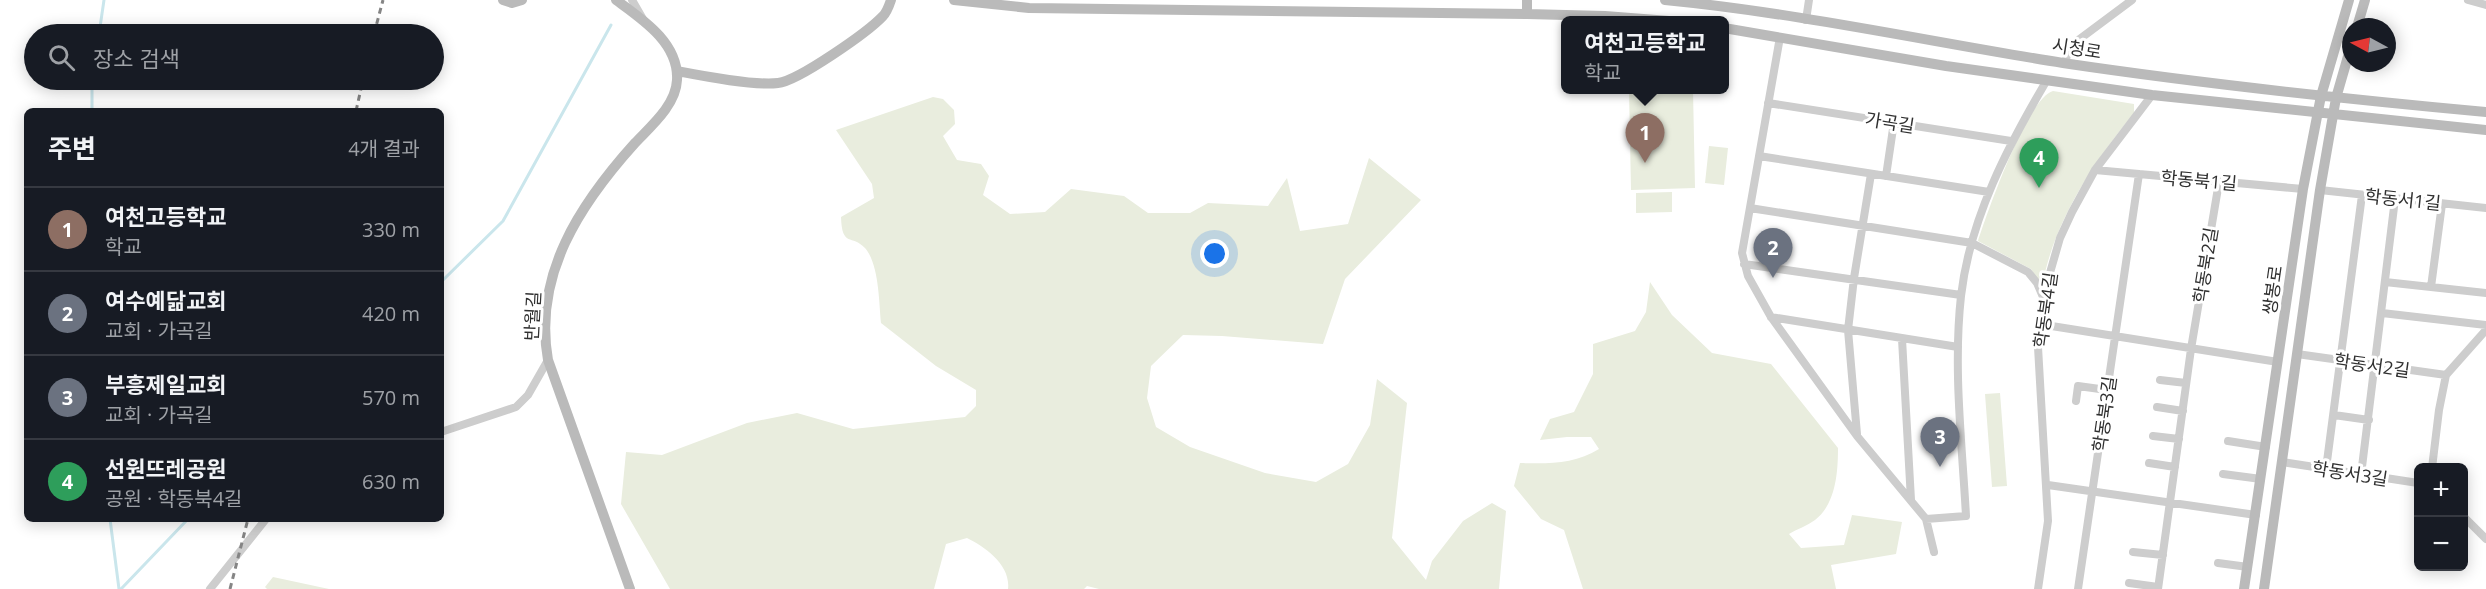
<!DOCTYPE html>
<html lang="ko">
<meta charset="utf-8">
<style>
:root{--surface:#171b24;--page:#20242c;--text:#f1f3f6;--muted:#9ea1a6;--line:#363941;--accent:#e53464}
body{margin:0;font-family:"Open Sans","Noto Sans KR",sans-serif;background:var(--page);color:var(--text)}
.controls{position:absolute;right:18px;bottom:18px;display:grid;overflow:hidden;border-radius:9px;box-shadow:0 3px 15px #0003}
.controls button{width:54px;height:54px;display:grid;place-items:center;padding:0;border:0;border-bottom:2px solid var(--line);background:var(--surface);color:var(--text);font:30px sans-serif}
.compass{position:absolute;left:2342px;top:18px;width:54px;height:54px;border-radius:50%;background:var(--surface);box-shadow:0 3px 15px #0003;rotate:277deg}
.you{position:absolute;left:1215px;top:254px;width:21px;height:21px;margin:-15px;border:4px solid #fff;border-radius:50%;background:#1a73e8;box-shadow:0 0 0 9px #1a73e833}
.badge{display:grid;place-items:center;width:39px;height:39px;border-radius:50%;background:var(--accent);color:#fff;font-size:20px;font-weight:700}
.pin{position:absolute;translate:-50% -50px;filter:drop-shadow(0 2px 3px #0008)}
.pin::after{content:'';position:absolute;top:32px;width:21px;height:18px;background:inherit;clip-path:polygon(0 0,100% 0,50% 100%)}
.popup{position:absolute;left:1561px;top:16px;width:168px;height:78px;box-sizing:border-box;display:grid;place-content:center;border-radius:9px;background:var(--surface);filter:drop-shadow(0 2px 4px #0005);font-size:20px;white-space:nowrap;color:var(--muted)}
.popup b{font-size:22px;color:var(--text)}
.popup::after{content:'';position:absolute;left:50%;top:100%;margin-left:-12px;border:12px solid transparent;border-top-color:var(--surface)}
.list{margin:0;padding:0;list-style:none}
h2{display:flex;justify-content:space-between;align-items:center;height:78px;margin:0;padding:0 24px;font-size:26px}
h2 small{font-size:20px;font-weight:400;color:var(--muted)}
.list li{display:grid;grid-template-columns:39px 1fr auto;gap:18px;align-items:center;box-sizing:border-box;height:84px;padding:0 24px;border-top:2px solid var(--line)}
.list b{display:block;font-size:22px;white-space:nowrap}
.list p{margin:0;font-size:20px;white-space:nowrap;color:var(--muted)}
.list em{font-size:20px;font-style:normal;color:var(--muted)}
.icon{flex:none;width:33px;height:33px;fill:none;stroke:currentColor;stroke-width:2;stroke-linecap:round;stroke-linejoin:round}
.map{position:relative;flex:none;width:2486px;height:589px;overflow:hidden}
.search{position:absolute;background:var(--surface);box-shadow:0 3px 15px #0003;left:24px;top:24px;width:420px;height:66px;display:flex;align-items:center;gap:15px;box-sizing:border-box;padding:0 21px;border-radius:33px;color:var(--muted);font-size:22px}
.panel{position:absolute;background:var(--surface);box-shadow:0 3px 15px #0003;left:24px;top:108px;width:420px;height:414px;border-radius:9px}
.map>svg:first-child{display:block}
.green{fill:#e9edde}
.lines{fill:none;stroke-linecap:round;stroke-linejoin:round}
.stream{stroke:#cae6ec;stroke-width:3}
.street{stroke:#cdcdcd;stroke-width:8}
.secondary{stroke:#bababa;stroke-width:10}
.rail{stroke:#858585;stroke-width:3;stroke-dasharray:6 4.5;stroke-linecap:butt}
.labels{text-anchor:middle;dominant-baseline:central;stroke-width:6;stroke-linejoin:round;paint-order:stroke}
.street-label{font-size:18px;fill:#303030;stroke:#fff}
</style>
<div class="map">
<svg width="2486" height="589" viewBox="0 0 2486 589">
<rect width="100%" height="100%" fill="#fff"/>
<!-- green -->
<path class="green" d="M1629 90H1693L1695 188 1631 190Z
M2053 91 2134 104V113C2093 163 2053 223 2042 287L2031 269 1978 241C1987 214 2027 98 2053 91Z
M933 97 943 99 954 110 955 124 943 136 957 160 981 164 989 176 983 195 1010 214 1045 212 1071 189 1124 196 1148 213H1190L1208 203 1268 206 1287 178 1300 231 1348 224 1369 158 1421 200 1345 279 1323 344 1222 336 1183 335 1151 366 1147 398 1156 427 1190 447 1265 473 1316 482 1348 464 1370 425 1377 379 1407 403 1392 538 1426 580 1432 561 1463 521 1492 503 1506 511 1499 589H1099L1087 586 1084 589H1008C1011 565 985 547 967 538L946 544 934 589H670L621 504 626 452 662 455 747 423 797 413 853 429 965 417 976 406V390L936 366 881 323C879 302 879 264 865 248 852 234 842 248 841 217L874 198 872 184 836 130Z
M1709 146 1728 148 1724 185 1705 183Z
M1672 192V212L1636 213V193Z
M1650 282 1672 315 1712 353 1771 364 1838 448C1838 472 1836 504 1815 520 1807 526 1797 529 1789 534L1801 548 1844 545 1852 515 1902 522 1896 554 1831 565 1836 589H1583L1564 530 1541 519 1514 486 1520 463C1548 464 1575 464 1599 449L1591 437H1567L1540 440 1550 419 1574 412 1593 374V344L1635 331 1646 312Z
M2000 393 2007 486 1992 487 1985 394Z
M273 577 329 589H267L265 587Z"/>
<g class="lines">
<!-- stream -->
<path class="stream" d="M99 34 104 0
M92 111V80
M441 282 503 221 611 25
M110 519 119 589
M121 589 188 519"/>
<!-- street -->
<path class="street" d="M632 0 643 19
M2468 0 2486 5
M1806 20 1809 0
M1780 37 1742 253 1748 276 1771 317 1857 436 1926 519 1966 516C1962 443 1953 368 1961 296 1970 218 2008 146 2047 80
M2065 63 2069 48 2073 44 2132 0
M1768 103 2011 141
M1759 156 1989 192
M2095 170 2303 189
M1886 176 1894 122
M2320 190 2486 208
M1750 208 1972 243 2028 272 2037 283 2043 297
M1744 264 1961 295
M2385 282 2486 293
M2431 287 2442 204
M2382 313 2486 325
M1771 317 1958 347
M2039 324 2278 362
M1902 339 1911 500
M2297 354 2446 375
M2160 380 2186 383
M2076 401 2078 386 2107 390
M2157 407 2183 411
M2334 415 2369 420
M441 432 516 407 528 395 548 360
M1857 434 1848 330 1854 278 1871 174
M2153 436 2179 439
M2228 441 2266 447
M2282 462 2418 483
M2149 463 2175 467
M2432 468 2439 410 2446 375 2486 330
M2326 469 2362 195
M2223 474 2261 479
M2361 475 2395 199
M2048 485 2256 515
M2464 517 2486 539
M1926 519 1934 552
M2133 552 2163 555
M2218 563 2248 567
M2129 583 2158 587
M210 589 266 519
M2038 589 2048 521 2038 347 2043 297 2060 238 2072 212 2095 170 2152 95
M2078 589 2139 174
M2158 589 2191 349 2219 182"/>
<!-- secondary -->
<path class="secondary" d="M503 0 512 3 522 0
M616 0C642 19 679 43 677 80 676 105 651 126 635 143 580 204 533 275 548 360L630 589
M954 0 1029 8 1527 14 1605 16 1669 21
M1527 0V14
M1665 0C1799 13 1931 42 2063 63 2204 84 2345 99 2486 112
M2357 27 2365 0
M1724 28 1946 66 2152 95 2486 130
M677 71C703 76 754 86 778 83 798 81 868 32 883 16 887 12 889 6 891 0
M2244 589 2303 189 2321 96 2349 0
M2264 589 2320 190 2336 98 2351 46"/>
<!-- rail -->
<path class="rail" d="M374 34 383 0
M356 111 363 80
M230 589 248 519"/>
</g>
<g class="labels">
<!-- street labels -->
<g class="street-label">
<text transform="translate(2077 48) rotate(9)">시청로</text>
<text transform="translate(1890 122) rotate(9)">가곡길</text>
<text transform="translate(2199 180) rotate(5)">학동북1길</text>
<text transform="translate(2403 199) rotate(6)">학동서1길</text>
<text transform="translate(2205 265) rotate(-81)">학동북2길</text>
<text transform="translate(2272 290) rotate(-82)">쌍봉로</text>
<text transform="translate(2045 310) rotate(-82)">학동북4길</text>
<text transform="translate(532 316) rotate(-87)">반월길</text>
<text transform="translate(2372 365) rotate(8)">학동서2길</text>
<text transform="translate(2104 414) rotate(-82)">학동북3길</text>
<text transform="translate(2350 473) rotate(9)">학동서3길</text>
</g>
</g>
</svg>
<div class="controls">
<button>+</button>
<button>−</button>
</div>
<svg class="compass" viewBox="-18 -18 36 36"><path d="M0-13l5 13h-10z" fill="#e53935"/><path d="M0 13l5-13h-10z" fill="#9ea1a6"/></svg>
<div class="you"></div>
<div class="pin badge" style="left:1645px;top:163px;background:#8d6e63">1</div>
<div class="popup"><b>여천고등학교</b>학교</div>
<div class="pin badge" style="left:1773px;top:278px;background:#6b7280">2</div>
<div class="pin badge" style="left:1940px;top:467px;background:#6b7280">3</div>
<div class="pin badge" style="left:2039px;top:188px;background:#2e9e5b">4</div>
<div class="search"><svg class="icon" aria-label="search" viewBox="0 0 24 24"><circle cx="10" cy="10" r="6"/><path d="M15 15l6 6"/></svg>장소 검색</div>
<section class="panel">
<h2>주변<small>4개 결과</small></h2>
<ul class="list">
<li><span class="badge" style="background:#8d6e63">1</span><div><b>여천고등학교</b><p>학교</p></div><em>330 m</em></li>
<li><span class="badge" style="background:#6b7280">2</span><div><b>여수예닮교회</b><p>교회 · 가곡길</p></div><em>420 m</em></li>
<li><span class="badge" style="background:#6b7280">3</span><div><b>부흥제일교회</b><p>교회 · 가곡길</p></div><em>570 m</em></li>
<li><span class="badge" style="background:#2e9e5b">4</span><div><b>선원뜨레공원</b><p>공원 · 학동북4길</p></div><em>630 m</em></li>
</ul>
</section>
</div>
